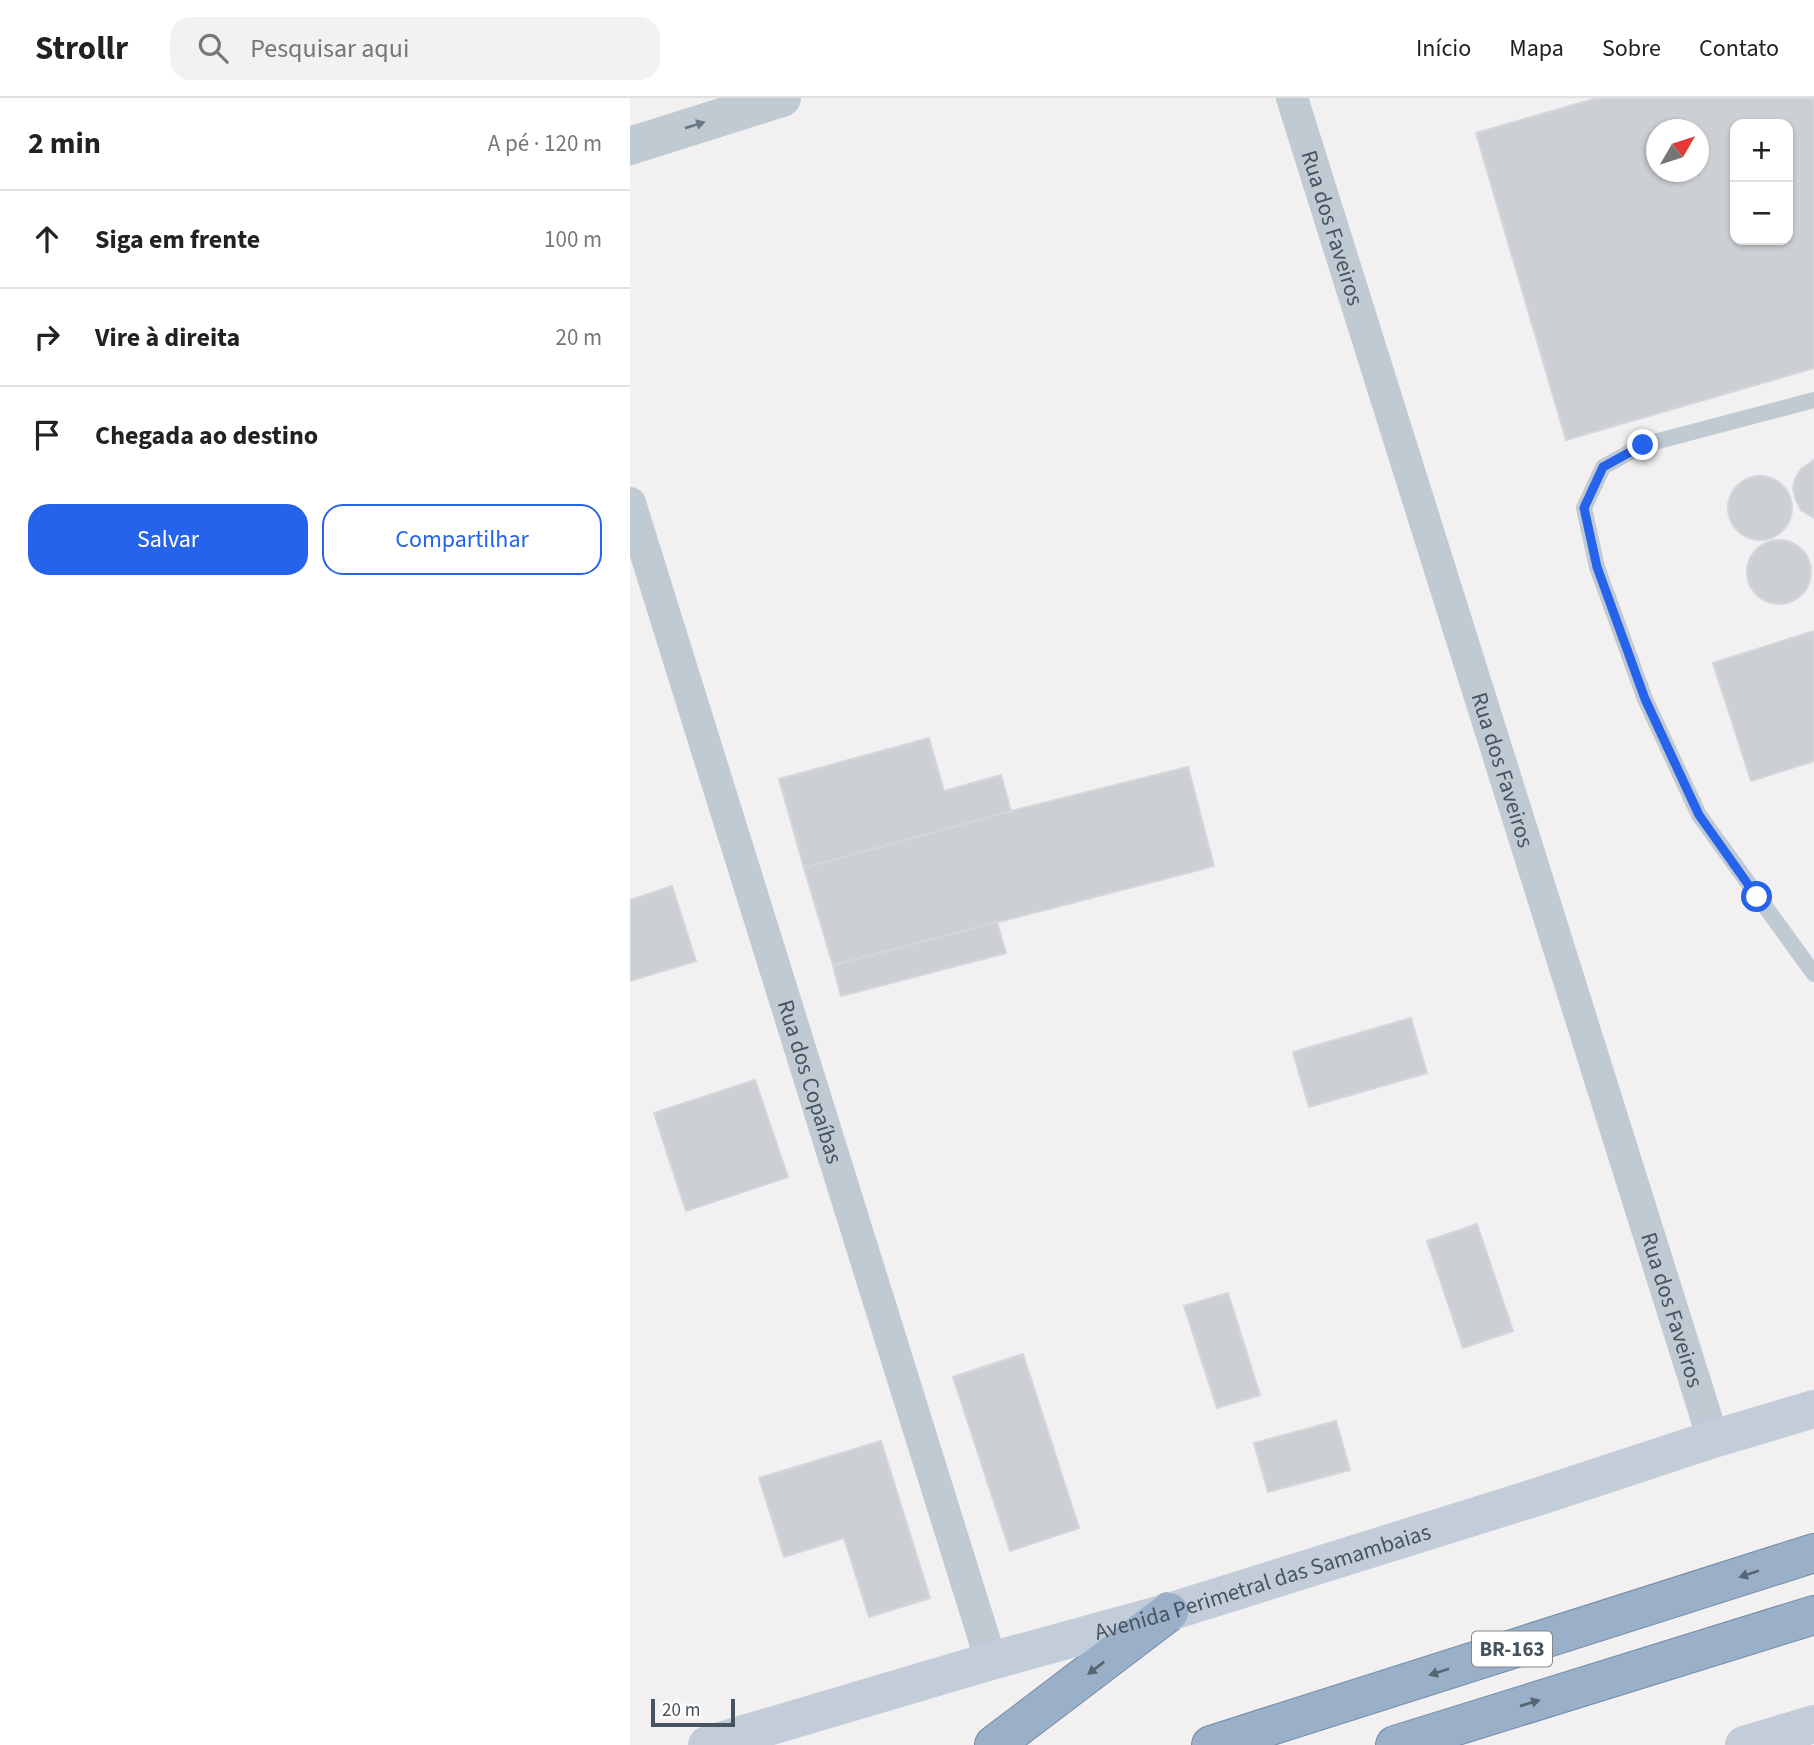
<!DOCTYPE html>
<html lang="pt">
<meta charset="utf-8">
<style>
:root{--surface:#fff;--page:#f2f2f2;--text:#222;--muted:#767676;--line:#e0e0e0;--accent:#2563eb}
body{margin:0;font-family:"Source Sans 3",sans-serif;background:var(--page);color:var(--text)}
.controls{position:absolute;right:21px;top:21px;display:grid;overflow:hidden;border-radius:14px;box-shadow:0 2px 5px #0004}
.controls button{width:63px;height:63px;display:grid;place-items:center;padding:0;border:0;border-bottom:2px solid var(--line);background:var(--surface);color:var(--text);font:35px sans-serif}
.compass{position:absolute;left:1016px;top:21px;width:63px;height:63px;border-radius:50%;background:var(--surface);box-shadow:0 2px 5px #0004;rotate:51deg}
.scale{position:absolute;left:21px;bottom:18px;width:84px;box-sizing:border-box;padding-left:7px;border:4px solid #47535e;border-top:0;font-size:19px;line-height:24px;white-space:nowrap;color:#47535e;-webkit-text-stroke:5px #fff;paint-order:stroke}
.stop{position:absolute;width:21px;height:21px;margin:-16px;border:5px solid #2563eb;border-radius:50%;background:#fff}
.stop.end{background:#2563eb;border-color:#fff;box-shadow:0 2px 7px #0008}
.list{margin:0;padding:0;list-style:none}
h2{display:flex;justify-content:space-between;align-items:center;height:91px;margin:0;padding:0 28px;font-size:30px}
h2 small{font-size:23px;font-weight:400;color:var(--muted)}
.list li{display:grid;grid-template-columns:46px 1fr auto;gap:21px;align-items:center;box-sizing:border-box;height:98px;padding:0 28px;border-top:2px solid var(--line)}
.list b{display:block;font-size:26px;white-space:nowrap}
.list em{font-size:23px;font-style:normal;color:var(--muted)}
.actions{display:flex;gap:14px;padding:21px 28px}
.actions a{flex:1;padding:16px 0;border:2px solid var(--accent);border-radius:21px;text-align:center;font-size:24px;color:var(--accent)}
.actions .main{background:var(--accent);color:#fff}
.icon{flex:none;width:38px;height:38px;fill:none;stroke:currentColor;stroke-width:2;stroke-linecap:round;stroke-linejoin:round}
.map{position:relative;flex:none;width:1184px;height:1647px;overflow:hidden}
header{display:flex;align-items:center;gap:42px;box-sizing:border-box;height:98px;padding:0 35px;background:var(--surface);border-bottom:2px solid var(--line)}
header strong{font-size:33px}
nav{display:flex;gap:38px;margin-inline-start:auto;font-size:24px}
.search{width:490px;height:63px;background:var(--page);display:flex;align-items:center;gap:18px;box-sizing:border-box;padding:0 24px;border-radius:21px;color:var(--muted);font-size:26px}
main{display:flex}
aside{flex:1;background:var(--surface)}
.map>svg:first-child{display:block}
.building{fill:#cccfd4;stroke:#d3d6db;stroke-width:2;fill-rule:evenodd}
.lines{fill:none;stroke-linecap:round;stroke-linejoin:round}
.trunk-casing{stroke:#718cac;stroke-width:40}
.service{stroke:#c0cad2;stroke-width:16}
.minor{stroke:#c0cad2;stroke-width:32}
.tertiary{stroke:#c0cad2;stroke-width:38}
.secondary{stroke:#c2cdd9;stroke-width:38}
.trunk{stroke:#9ab0c8;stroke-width:38}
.oneway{fill:#6b7781}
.oneway2{fill:#586673}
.route{stroke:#2563eb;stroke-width:9}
.labels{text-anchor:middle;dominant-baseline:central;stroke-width:5;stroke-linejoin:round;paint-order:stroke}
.shield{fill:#fff;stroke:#7e878e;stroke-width:2}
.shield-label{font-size:21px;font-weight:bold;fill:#47535e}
.street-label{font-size:23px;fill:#47535e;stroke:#fff}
</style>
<header>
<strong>Strollr</strong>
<div class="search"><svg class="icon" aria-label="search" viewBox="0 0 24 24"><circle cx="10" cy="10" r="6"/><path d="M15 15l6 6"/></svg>Pesquisar aqui</div>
<nav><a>Início</a><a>Mapa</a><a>Sobre</a><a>Contato</a></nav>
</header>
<main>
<aside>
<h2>2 min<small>A pé · 120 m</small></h2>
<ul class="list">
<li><svg class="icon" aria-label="ahead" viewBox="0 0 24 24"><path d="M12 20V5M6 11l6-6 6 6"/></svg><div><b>Siga em frente</b></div><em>100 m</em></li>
<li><svg class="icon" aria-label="right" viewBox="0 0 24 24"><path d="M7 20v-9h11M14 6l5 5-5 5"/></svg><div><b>Vire à direita</b></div><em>20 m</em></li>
<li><svg class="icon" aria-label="arrive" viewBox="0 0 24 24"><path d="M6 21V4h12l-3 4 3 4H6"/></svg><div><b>Chegada ao destino</b></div></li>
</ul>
<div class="actions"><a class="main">Salvar</a><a>Compartilhar</a></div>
</aside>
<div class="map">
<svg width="1184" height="1647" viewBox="0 0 1184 1647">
<rect width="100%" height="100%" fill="#f2f0f0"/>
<!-- building -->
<path class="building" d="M967 0H1184V270L936 342 846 35ZM1105 26H1158V142H1105ZM1027 32H1069V74H1027Z
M1184 362V420L1171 412 1166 402 1163 391 1165 381 1171 371Z
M1098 410a32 32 0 1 1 64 0a32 32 0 1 1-64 0Z
M1117 474a32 32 0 1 1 64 0a32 32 0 1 1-64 0Z
M1184 533V663L1121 683 1083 565Z
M299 640 314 693 371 677 381 713 174 770 149 681Z
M558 669 584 768 203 867 174 770 381 713Z
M42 788 66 863 0 883V802Z
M367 824 376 855 211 898 203 867Z
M781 920 797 975 679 1009 663 954Z
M125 982 158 1079 56 1113 24 1015Z
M847 1126 883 1233 833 1250 797 1143Z
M598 1195 630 1297 587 1310 554 1208Z
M393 1256 449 1430 380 1453 323 1279Z
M706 1323 720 1372 638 1394 624 1345Z
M251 1343 300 1500 239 1519 214 1440 154 1459 129 1380Z"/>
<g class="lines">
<!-- trunk casing -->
<g class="trunk-casing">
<path id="trunk" d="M364 1647 539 1514
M581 1647 1184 1455
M765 1647 1184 1517"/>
</g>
<!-- service -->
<path class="service" d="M1184 302 1013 347 973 369 954 410 967 469 1015 601 1069 717 1184 876"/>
<!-- minor -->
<g class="minor">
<path id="s1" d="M662 0 1083 1341"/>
<path id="s2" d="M0 405 361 1563"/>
</g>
<!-- tertiary -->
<path class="tertiary" d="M0 48 152 0"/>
<!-- secondary -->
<g class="secondary">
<path id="s3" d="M77 1647 361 1563 539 1514 910 1398 1083 1341 1184 1311"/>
<path d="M1114 1647 1184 1626"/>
</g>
<!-- trunk -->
<use href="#trunk" class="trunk"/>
</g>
<!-- one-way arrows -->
<defs><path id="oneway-solid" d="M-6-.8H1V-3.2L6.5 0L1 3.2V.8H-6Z" transform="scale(1.75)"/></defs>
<use class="oneway" href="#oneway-solid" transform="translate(65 27) rotate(-17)"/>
<g class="oneway2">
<use href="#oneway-solid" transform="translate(1119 1476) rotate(162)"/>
<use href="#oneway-solid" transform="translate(466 1570) rotate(142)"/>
<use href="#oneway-solid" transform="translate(809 1574) rotate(162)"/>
<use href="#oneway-solid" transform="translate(900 1605) rotate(-17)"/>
</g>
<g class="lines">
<!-- route -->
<path class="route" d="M1013 347 973 369 954 410 967 469 1015 601 1069 717 1127 799"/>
</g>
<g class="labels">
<!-- shield labels -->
<rect class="shield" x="842" y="1533.5" width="80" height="35" rx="5"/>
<g class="shield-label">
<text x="882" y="1551">BR-163</text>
</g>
<!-- street labels -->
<g class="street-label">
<text stroke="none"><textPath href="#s1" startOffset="136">Rua dos Faveiros</textPath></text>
<text stroke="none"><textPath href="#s1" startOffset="704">Rua dos Faveiros</textPath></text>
<text stroke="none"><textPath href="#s2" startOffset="606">Rua dos Copaíbas</textPath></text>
<text stroke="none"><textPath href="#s1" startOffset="1270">Rua dos Faveiros</textPath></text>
<text stroke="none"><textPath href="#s3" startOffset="579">Avenida Perimetral das Samambaias</textPath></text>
</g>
</g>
</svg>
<div class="controls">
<button>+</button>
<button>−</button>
</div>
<svg class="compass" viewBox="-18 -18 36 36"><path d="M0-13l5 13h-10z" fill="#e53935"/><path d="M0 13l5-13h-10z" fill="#767676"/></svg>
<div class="scale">20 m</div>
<div class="stop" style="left:1127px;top:799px"></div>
<div class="stop end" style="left:1013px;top:347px"></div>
</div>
</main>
